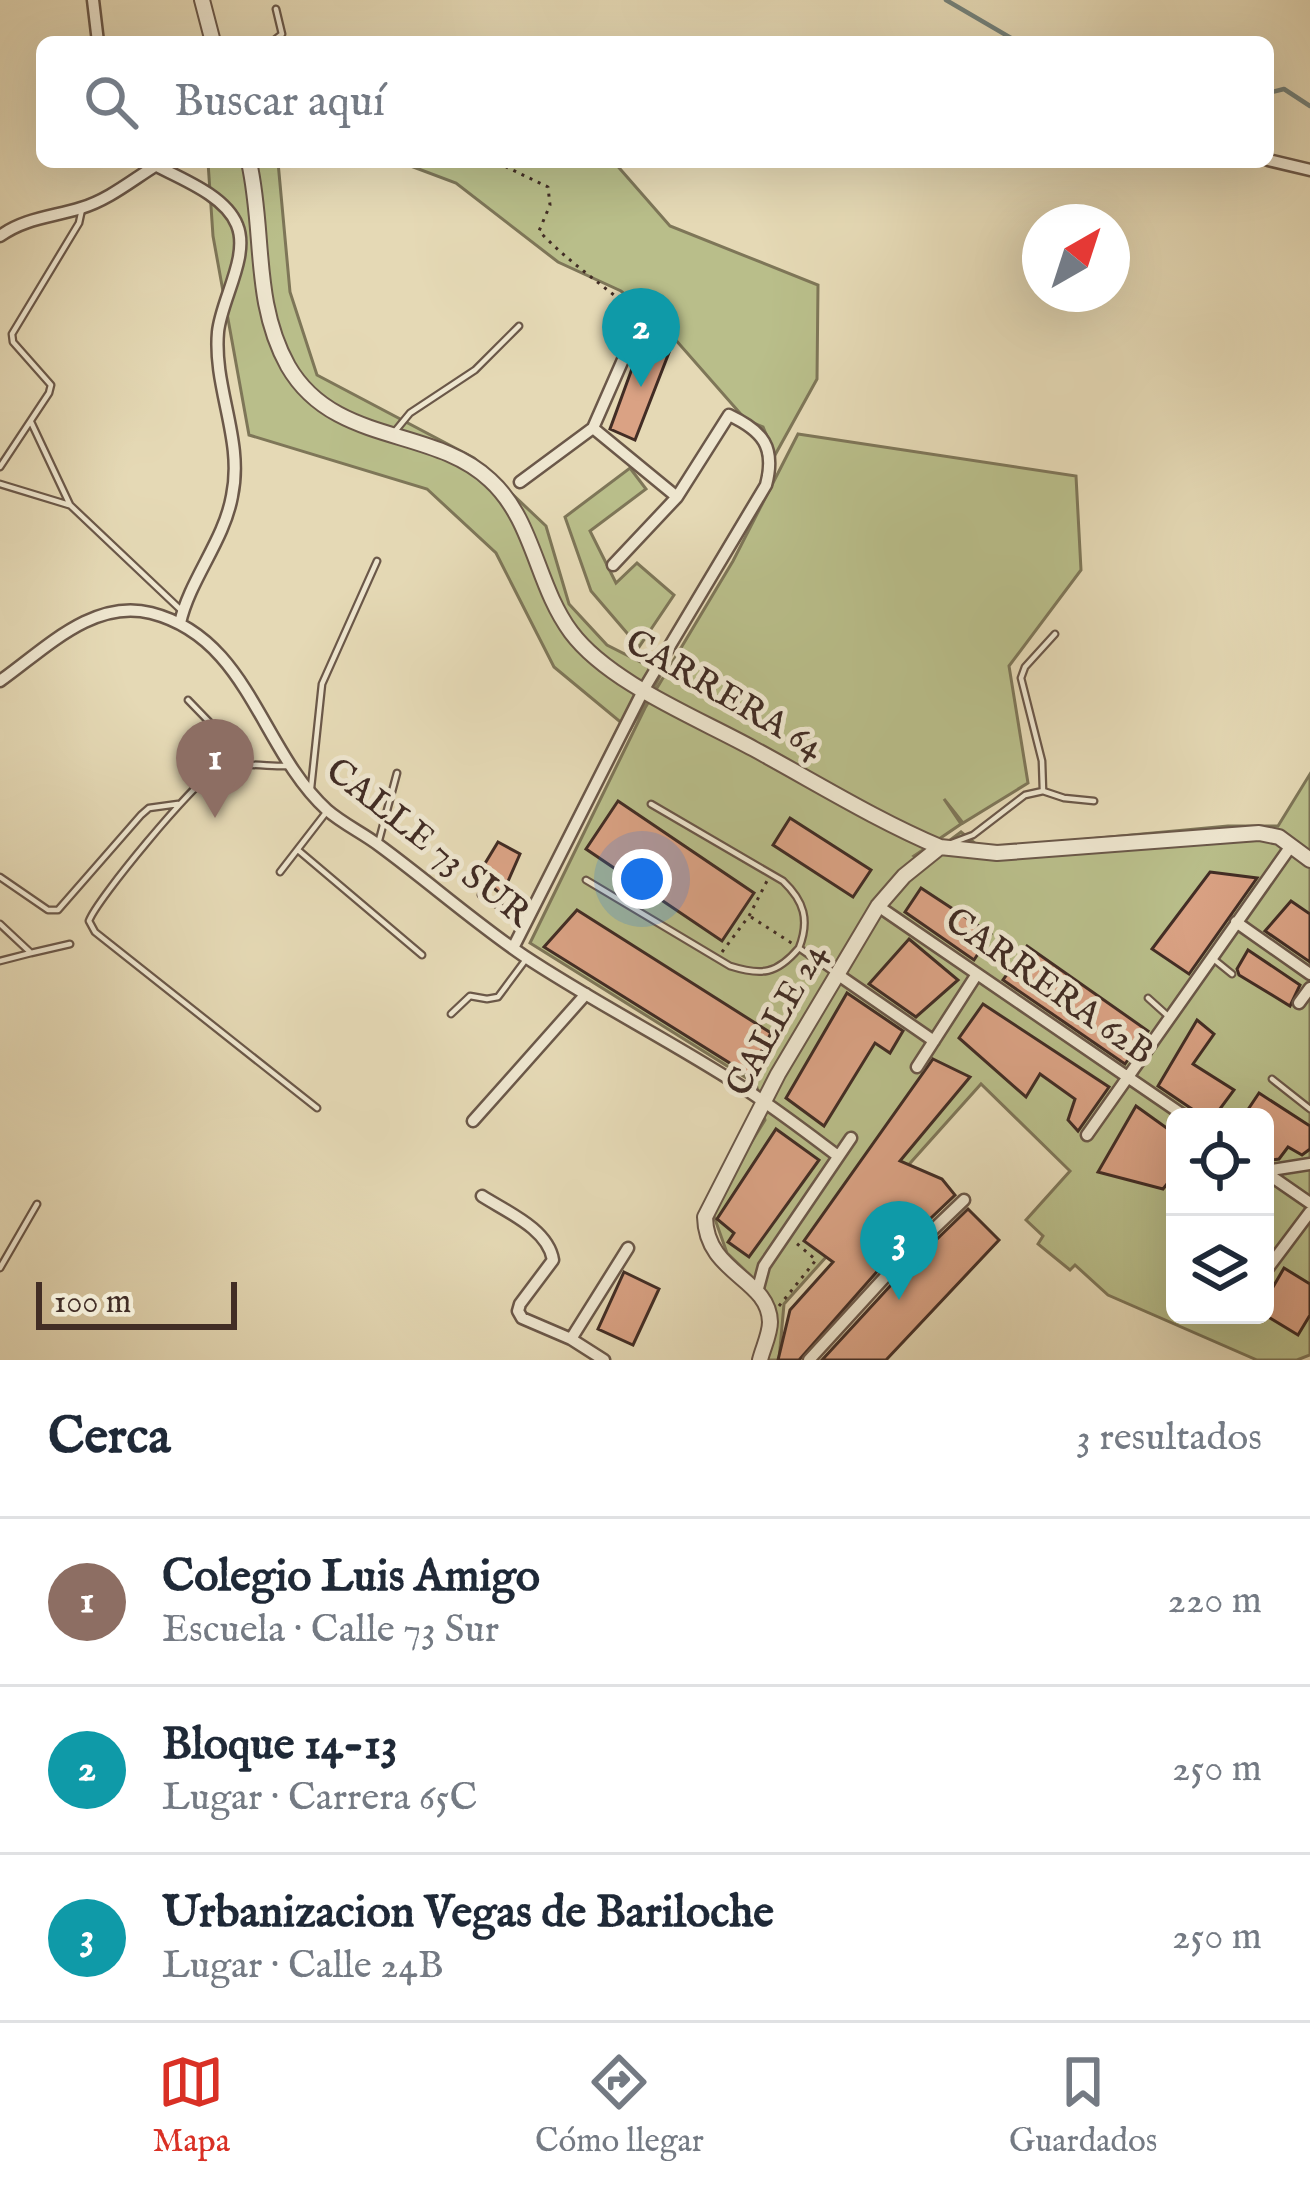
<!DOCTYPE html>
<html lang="es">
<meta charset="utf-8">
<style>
:root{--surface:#fff;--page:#f6f6f7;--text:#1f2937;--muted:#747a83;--line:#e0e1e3;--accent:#d93025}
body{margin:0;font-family:"IM FELL English",serif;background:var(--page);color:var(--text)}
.controls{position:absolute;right:36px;bottom:36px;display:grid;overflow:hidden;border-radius:18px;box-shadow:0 12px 48px #0002}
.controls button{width:108px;height:108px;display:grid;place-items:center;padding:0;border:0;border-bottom:3px solid var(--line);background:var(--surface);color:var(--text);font:60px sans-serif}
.compass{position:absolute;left:1022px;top:204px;width:108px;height:108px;border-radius:50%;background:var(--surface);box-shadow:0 12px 48px #0002;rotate:39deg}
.scale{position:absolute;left:36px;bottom:30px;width:201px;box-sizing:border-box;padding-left:12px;border:6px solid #422d25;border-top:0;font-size:33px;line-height:42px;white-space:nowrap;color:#422d25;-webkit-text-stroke:9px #eee6cf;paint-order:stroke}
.you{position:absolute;left:642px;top:879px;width:42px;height:42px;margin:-30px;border:9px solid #fff;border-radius:50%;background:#1a73e8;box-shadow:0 0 0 18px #1a73e833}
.badge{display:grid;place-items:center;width:78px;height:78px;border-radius:50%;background:var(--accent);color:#fff;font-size:39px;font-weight:700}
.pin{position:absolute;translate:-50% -99px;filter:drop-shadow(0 3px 6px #0008)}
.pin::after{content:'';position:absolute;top:63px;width:42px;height:36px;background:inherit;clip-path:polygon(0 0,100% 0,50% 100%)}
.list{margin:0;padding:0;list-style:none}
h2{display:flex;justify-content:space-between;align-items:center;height:156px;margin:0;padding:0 48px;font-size:51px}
h2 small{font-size:39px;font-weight:400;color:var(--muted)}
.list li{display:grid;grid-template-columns:78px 1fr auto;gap:36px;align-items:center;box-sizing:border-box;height:168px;padding:0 48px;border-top:3px solid var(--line)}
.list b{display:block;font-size:45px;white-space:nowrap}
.list p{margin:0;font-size:39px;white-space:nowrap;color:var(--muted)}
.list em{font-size:39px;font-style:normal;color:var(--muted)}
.icon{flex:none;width:66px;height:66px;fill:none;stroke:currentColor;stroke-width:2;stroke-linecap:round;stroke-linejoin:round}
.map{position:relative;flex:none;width:1310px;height:1360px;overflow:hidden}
.search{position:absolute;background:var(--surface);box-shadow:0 12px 48px #0002;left:36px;right:36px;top:36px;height:132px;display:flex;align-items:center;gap:30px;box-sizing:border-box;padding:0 42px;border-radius:18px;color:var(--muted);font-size:45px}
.sheet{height:660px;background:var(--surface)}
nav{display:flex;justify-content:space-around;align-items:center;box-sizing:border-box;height:168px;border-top:3px solid var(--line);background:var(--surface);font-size:33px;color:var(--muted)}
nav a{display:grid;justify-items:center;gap:6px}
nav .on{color:var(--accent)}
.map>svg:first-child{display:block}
.green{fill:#b9be8a;stroke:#7e7658;stroke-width:3;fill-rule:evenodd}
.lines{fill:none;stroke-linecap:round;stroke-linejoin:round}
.stream{stroke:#74817a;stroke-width:4.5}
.building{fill:#daa284;stroke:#422d25;stroke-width:3}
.service-casing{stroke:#6b5849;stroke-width:9}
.minor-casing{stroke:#6b5849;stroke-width:15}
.tertiary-casing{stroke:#6b5849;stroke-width:18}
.path{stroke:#422d25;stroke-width:3;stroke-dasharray:3 6;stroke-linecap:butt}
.service{stroke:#eee6cf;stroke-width:4.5}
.minor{stroke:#eee6cf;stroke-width:10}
.tertiary{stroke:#eee6cf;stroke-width:14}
.labels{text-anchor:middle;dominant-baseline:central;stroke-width:10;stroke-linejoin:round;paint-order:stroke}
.street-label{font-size:36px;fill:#422d25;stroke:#eee6cf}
</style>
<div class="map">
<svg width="1310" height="1360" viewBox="0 0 1310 1360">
<rect width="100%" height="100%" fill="#e5d9b5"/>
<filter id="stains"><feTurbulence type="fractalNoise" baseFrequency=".00167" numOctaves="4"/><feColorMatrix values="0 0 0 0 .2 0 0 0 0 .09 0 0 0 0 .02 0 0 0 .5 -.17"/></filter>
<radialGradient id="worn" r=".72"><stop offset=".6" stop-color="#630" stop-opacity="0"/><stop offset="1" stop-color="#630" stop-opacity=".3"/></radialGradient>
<!-- green -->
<path class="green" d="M208 162H278L290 292 317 375 474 458 546 526 569 604 607 645 662 673 630 730 554 667 496 553 427 489 249 435 213 236Z
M400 162H614L670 226 818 285 817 379 775 455 763 427 746 420 667 330 621 291 558 262 456 183Z
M798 434 1076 476 1081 570 1009 666 1028 783 963 823 944 799 961 824 914 856 922 861 961 832 982 849 1228 826H1278L1310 774V1355L1297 1360H1257L1108 1295 1075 1265 1070 1270 1038 1244 1043 1236 1026 1220 1070 1171 981 1084 784 1304 779 1360H763L773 1320 751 1276 727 1253 711 1208 765 1120 756 1084 530 943 645 708 733 561ZM1175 1117H1265V1315H1175Z
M630 468 646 489 590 531 616 583 637 563 674 595 639 647 591 591 565 517Z"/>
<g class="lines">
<!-- stream -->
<path class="stream" d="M946 0 1018 42
M1268 93 1284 89 1310 106"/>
</g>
<!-- building -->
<path class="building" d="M654 329 670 350 635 440 610 429 645 333 650 342Z
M618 801 754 893 722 941 586 849Z
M790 818 871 870 853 897 773 845Z
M498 842 520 854 502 895 478 875Z
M1210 872 1257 878 1189 974 1152 949Z
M921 888 991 934 974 960 905 912Z
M1291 901 1310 914V962L1265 931Z
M577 910 771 1033 749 1075 544 947Z
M909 939 958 980 916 1017 869 984Z
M1027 946 1148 1031 1125 1064 1003 980Z
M1248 950 1300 985 1290 1006 1239 975 1237 969Z
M847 993 903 1031 890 1053 875 1043 824 1126 786 1098Z
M983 1004 1109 1087 1078 1131 1068 1120 1075 1099 1040 1074 1026 1097 959 1038Z
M1197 1020 1214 1034 1193 1064 1234 1090 1214 1117H1196L1192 1109 1158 1086Z
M933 1059 970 1077 900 1161 942 1179 955 1195 889 1258 799 1360H778L790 1310 833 1262 804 1241Z
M1259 1093 1310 1126V1149L1302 1155 1288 1147 1279 1159 1265 1161V1117H1243Z
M1136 1106 1175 1134V1174L1163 1189 1098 1172Z
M776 1129 819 1160 749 1257 728 1242 734 1233 717 1219Z
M968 1209 999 1240 886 1360H822L903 1272Z
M1284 1268 1310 1284V1315L1298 1335 1265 1315V1301Z
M624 1272 659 1289 633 1345 598 1329Z"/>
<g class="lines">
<!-- service casing -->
<g class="service-casing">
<path id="service" d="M272 42 282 34 276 9
M31 422 70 505 182 611
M396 430 410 413 475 370 519 326
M0 467 49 393 51 385 13 342 12 334 79 223 82 209
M0 484 69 505
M188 700 249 763
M290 766C265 767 239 760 215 771 196 780 96 900 89 921L95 932 317 1108
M311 788 322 684 377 561
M1043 791 1042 761 1021 678 1025 667 1055 634
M651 804 783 881C804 901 810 920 799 948
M378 844 397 773
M949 844 973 835 1025 795 1043 791 1064 798 1094 801
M298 850 422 955
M280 872 328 810
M0 877 48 910H58L141 815 149 808 178 804
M586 880 730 966C762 976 777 974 799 948L832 971
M481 895 522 920
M0 924 31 953 70 944
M0 961 31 953
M1216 961 1232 974
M1148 998 1168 1016
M451 1014 470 996 487 999 498 997 527 958
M1272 1079 1310 1109
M0 1268 37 1204"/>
</g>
<!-- minor casing -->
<g class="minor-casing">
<path id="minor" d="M93 0 98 42
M1268 160 1310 170
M149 162C176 177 225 194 237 225 250 256 221 300 218 332 213 388 244 440 232 496 224 541 190 579 180 623
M0 236C25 218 52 217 81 208 108 200 131 181 155 166
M593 428 677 497
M520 482 593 428 629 346
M0 681C44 650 93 598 151 613 249 638 260 749 327 810 343 824 363 833 380 846 429 882 474 922 524 956 595 1003 671 1041 742 1087 775 1108 806 1132 838 1156
M878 906 1186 1117
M1236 922 1310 974
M513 948 644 689 766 485C776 447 763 431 729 415L677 497 613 565
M837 974 934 1041
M1299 1003 1310 988
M917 1067 977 974
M473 1121 586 994
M1087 1135 1291 846
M1265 1171 1310 1164
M1265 1172 1310 1203
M482 1196C507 1212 548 1229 553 1260L520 1304 518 1311 522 1318 571 1339 604 1360
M1265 1272 1310 1212
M757 1292 764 1266 851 1138
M571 1339 628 1248
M809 1360 896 1265 964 1200"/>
</g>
<!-- tertiary casing -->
<g class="tertiary-casing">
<path id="tertiary" d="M202 0 213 42
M249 162C265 232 252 301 288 366 334 446 433 426 490 480 534 520 536 585 571 632 609 683 698 718 754 749 815 782 876 820 940 847L997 853 1259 833 1279 837 1310 860
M760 1360C763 1348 770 1334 770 1322 769 1278 706 1274 705 1217L778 1074 878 906 904 876 940 847"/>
</g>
<!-- path -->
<path class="path" d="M512 162 500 164 548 187 550 205 539 231C574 268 617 294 654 329L645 333
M751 917 793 944
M722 952 749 916 768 879
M779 1306 816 1260 795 1242"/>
<!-- service -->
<use href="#service" class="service"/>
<!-- minor -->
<use href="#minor" class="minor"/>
<!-- tertiary -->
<use href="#tertiary" class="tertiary"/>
</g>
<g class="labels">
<!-- street labels -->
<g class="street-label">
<text transform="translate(724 695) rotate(30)">CARRERA 64</text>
<text transform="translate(428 843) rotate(38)">CALLE 73 SUR</text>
<text transform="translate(1049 987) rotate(35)">CARRERA 62B</text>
<text transform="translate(777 1020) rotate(-61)">CALLE 24</text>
</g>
</g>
<rect width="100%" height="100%" filter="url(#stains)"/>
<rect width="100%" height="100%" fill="url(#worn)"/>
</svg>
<div class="controls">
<button><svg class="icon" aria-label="locate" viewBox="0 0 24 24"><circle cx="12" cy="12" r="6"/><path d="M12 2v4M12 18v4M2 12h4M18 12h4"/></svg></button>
<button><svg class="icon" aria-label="layers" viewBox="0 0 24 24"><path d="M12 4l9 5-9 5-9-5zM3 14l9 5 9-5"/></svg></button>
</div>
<svg class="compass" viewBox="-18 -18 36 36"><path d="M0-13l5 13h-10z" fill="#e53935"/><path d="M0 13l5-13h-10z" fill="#747a83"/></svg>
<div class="scale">100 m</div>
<div class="you"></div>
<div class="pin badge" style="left:215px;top:818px;background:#8d6e63">1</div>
<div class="pin badge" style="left:641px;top:387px;background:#0f9aa8">2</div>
<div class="pin badge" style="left:899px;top:1300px;background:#0f9aa8">3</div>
<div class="search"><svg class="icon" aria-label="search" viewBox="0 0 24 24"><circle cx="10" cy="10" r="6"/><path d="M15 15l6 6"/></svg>Buscar aquí</div>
</div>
<section class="sheet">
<h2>Cerca<small>3 resultados</small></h2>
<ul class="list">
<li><span class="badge" style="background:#8d6e63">1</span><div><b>Colegio Luis Amigo</b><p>Escuela · Calle 73 Sur</p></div><em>220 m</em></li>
<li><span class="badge" style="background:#0f9aa8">2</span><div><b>Bloque 14-13</b><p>Lugar · Carrera 65C</p></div><em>250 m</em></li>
<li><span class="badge" style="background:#0f9aa8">3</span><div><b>Urbanizacion Vegas de Bariloche</b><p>Lugar · Calle 24B</p></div><em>250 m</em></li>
</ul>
</section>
<nav>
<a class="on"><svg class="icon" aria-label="map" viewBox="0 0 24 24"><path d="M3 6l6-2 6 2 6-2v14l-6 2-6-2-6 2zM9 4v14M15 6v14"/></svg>Mapa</a>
<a><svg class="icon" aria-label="directions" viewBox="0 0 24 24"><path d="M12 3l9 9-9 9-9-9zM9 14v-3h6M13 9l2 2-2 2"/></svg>Cómo llegar</a>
<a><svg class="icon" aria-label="saved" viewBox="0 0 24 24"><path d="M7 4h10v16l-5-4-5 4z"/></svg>Guardados</a>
</nav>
